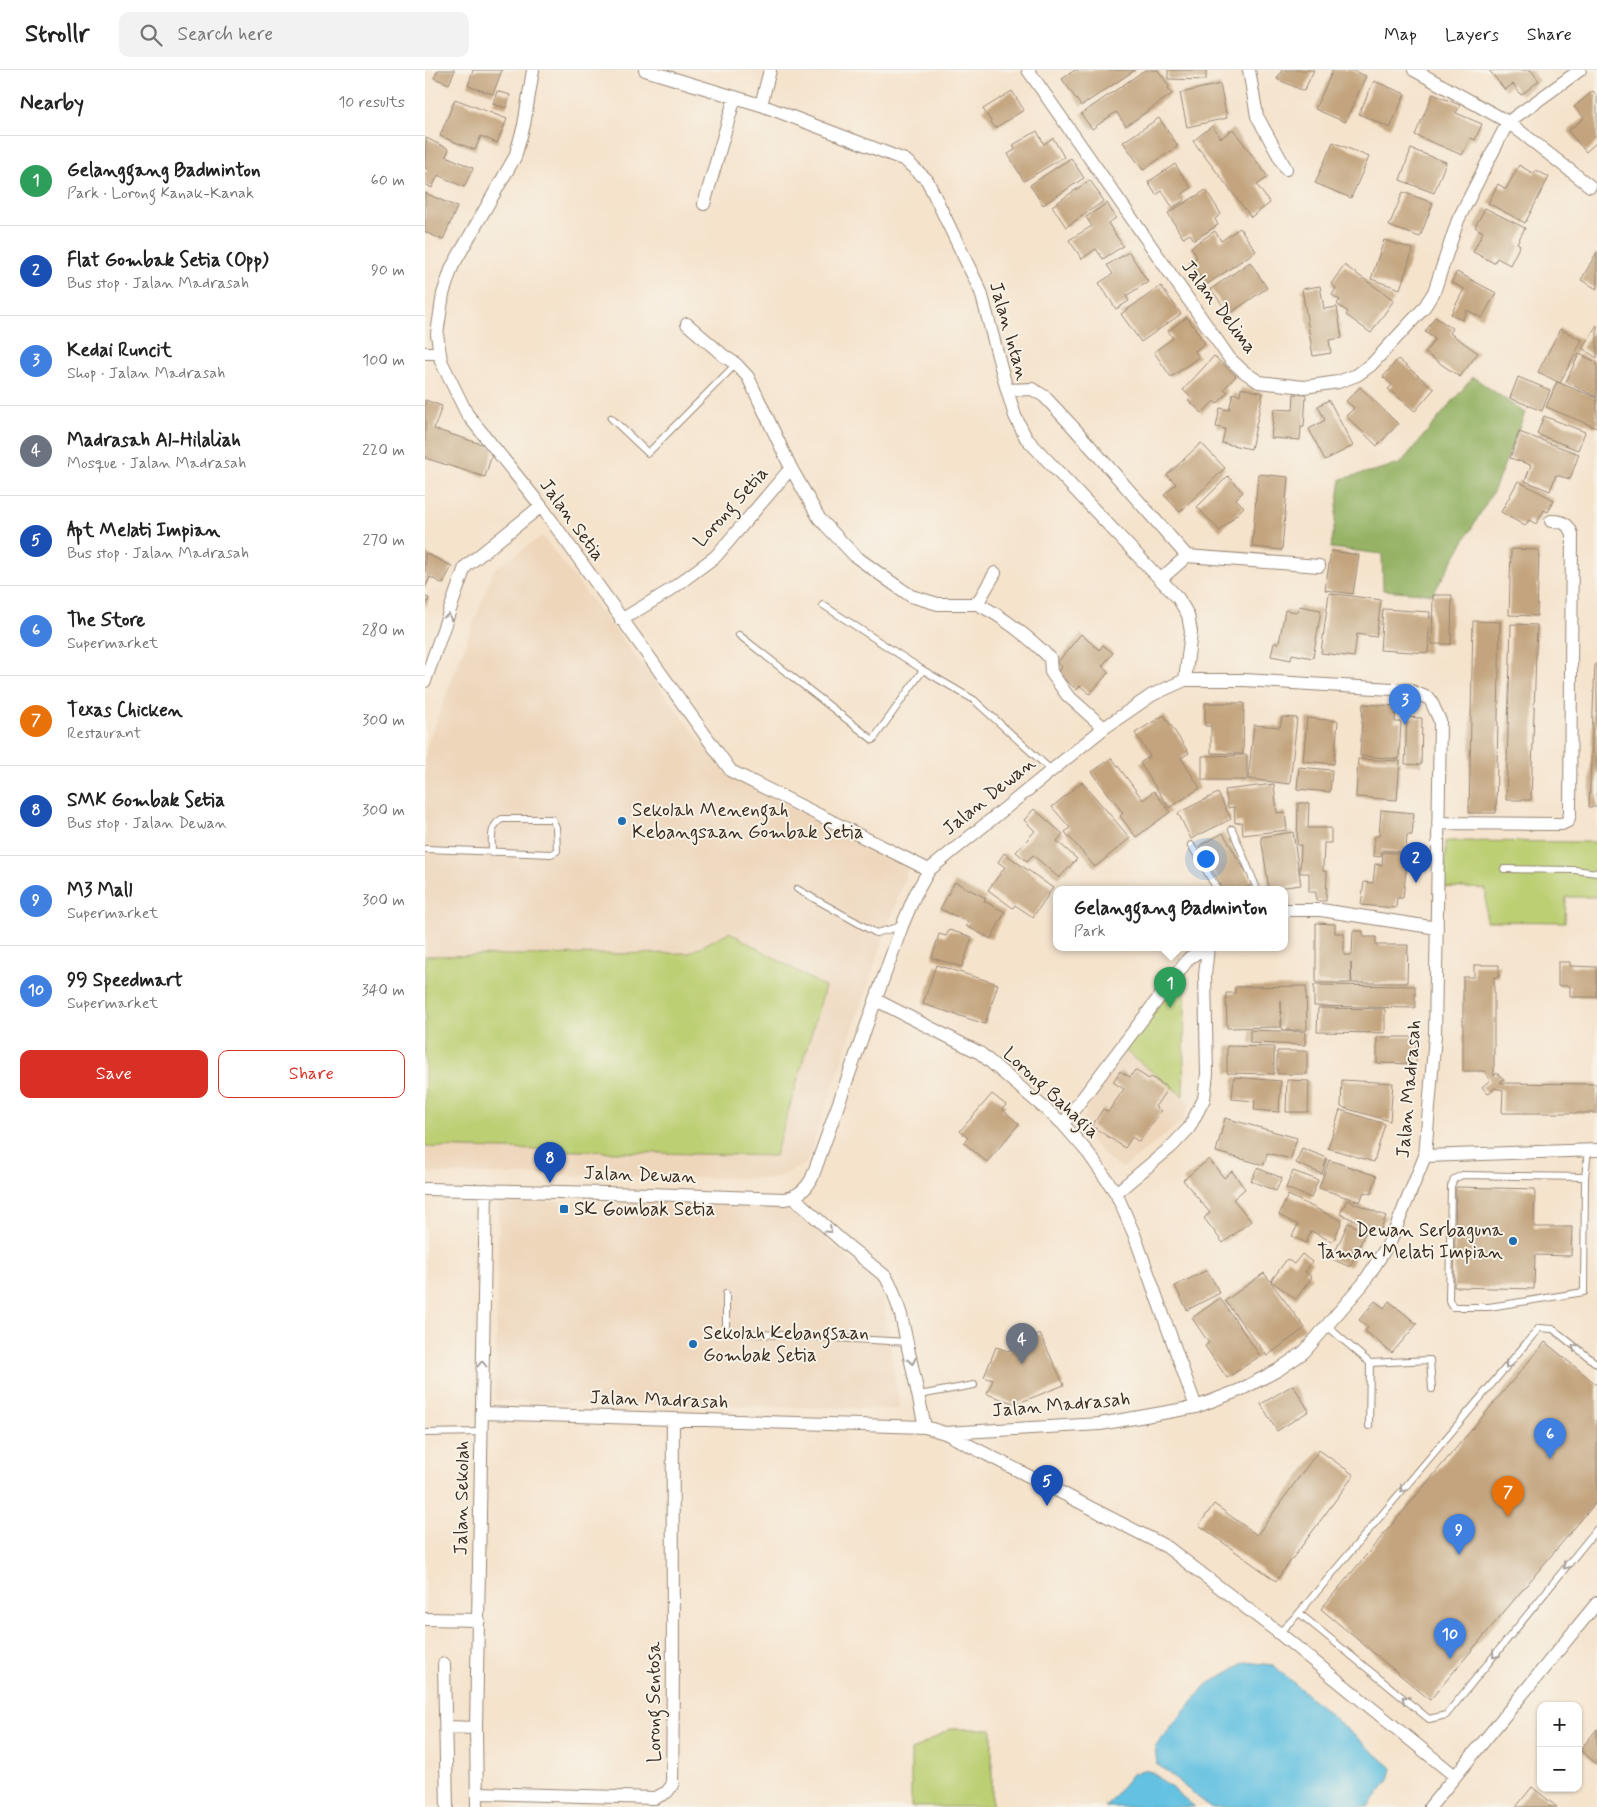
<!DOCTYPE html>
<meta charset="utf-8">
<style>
:root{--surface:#fff;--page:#f2f2f2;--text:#222;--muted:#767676;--line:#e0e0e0;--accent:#d93025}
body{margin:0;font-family:Mynerve,sans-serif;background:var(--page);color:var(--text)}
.controls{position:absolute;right:15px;bottom:15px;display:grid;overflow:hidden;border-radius:10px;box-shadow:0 1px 4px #0004}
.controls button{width:45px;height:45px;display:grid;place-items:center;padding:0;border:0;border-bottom:1px solid var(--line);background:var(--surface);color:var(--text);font:25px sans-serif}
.you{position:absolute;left:780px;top:788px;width:18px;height:18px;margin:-12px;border:4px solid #fff;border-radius:50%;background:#1a73e8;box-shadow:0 0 0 8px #1a73e833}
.badge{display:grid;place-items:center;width:32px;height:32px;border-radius:50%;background:var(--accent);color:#fff;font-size:16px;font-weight:700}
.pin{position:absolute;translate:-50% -41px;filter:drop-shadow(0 1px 2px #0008)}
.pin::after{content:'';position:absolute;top:26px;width:18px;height:15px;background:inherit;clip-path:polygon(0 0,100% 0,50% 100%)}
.popup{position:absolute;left:628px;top:816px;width:235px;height:65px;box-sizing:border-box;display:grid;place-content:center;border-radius:10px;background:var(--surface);filter:drop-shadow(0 1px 4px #0005);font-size:16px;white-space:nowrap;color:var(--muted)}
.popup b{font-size:19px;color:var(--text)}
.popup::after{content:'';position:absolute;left:50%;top:100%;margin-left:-10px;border:10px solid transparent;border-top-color:var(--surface)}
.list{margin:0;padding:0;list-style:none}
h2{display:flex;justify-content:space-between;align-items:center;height:65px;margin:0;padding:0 20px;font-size:21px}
h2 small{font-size:16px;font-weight:400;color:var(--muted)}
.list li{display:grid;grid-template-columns:32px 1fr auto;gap:15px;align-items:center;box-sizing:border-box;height:90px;padding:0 20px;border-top:1px solid var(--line)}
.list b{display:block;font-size:19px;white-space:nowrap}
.list p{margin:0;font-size:16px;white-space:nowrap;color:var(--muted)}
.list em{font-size:16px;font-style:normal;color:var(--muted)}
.actions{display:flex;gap:10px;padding:15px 20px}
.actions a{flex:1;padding:11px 0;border:1px solid var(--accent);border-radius:10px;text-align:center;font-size:18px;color:var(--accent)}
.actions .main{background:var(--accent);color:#fff}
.icon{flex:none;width:28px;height:28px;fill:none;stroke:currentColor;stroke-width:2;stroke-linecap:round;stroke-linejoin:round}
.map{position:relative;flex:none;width:1172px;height:1737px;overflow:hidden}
header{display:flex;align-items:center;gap:30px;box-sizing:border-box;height:70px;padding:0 25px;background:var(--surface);border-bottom:1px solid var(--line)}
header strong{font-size:24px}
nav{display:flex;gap:28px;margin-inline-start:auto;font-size:18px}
.search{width:350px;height:45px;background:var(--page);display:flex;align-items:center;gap:12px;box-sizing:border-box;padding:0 18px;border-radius:10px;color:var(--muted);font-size:19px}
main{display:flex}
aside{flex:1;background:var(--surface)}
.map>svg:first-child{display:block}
.built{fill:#eed6bb}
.green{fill:#bccf73;stroke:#7c7c48}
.forest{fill:#95b265;stroke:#686e42}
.water{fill:#63c1e1;stroke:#4f7680}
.building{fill:#c3a47e}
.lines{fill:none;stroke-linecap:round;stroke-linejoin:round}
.lane-casing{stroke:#988675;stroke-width:8}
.street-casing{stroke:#988675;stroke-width:14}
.lane{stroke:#fff;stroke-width:6}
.street{stroke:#fff;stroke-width:12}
.oneway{stroke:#a79f9a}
.poi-dot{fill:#1f6fb2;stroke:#f7f3e8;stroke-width:2}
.labels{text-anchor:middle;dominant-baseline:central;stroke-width:4;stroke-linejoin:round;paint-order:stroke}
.street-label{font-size:19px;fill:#3b2a1e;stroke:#f7f3e8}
.poi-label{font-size:19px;fill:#3b2a1e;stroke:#f7f3e8;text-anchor:start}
</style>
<header>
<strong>Strollr</strong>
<div class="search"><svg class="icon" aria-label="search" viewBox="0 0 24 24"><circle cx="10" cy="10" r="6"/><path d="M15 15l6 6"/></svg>Search here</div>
<nav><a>Map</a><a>Layers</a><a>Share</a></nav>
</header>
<main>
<aside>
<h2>Nearby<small>10 results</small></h2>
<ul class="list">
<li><span class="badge" style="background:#2e9e5b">1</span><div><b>Gelanggang Badminton</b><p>Park · Lorong Kanak-Kanak</p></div><em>60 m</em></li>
<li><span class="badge" style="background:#1a4fb4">2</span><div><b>Flat Gombak Setia (Opp)</b><p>Bus stop · Jalan Madrasah</p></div><em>90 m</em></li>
<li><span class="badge" style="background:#3f7fe0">3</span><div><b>Kedai Runcit</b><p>Shop · Jalan Madrasah</p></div><em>100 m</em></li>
<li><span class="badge" style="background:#6b7280">4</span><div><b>Madrasah Al-Hilaliah</b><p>Mosque · Jalan Madrasah</p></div><em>220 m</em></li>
<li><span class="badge" style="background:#1a4fb4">5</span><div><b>Apt Melati Impian</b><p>Bus stop · Jalan Madrasah</p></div><em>270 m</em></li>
<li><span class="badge" style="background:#3f7fe0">6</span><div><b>The Store</b><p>Supermarket</p></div><em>280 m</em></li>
<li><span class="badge" style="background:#e8710a">7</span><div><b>Texas Chicken</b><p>Restaurant</p></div><em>300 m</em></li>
<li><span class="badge" style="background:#1a4fb4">8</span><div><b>SMK Gombak Setia</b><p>Bus stop · Jalan Dewan</p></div><em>300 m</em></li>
<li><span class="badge" style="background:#3f7fe0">9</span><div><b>M3 Mall</b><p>Supermarket</p></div><em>300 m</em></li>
<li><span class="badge" style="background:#3f7fe0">10</span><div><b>99 Speedmart</b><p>Supermarket</p></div><em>340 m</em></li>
</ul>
<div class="actions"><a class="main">Save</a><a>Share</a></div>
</aside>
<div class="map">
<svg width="1172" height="1737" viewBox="0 0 1172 1737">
<rect width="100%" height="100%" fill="#f7f3e8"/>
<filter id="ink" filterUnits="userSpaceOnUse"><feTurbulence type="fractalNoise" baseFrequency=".02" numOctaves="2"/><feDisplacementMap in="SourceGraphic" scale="10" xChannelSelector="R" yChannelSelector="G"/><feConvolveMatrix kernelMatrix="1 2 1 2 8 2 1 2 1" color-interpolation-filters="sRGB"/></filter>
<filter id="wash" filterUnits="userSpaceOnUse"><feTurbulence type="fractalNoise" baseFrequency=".0096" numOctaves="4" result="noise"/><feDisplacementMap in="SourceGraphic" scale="20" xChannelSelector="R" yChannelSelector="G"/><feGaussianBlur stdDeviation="1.12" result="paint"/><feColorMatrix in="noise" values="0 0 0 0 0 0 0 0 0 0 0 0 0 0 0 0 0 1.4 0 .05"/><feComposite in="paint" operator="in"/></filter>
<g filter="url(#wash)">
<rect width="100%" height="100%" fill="#f5e3cc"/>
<!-- built -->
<path class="built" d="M117 466 303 706 484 796 381 1094 348 1109 0 1103V681L69 499Z
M698 980 766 1033 759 1050 698 1098 688 1093 664 1069 657 1052 662 1039Z
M74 1131 341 1134 374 1145 456 1217 475 1339 70 1331Z"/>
<!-- green -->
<path class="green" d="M1021 771 1172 772V827H1141L1140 852 1061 851V819L1020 817Z
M304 862 400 917 350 1086 0 1077V886L264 883Z
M761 897 758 1026 698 979Z
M525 1659H567V1737H486V1681Z"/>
<!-- forest -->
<path class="forest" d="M1048 307 1100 343 1069 420 1008 524 958 520 957 484 906 478 916 409 975 394Z"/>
<!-- water -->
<path class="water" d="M820 1592 848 1595 967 1698 964 1710 943 1737H785L732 1694 730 1677 780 1616Z
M718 1700 727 1702 770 1737H680L707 1704Z"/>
<g id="blocks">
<!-- building -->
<path class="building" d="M13 0H30L24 14 9 8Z
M48 0H77L68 24 43 16Z
M650 0H710L656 36 637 9Z
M720 0H733L744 16 743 18 747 24 701 56 691 42 667 59 656 44Z
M743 0H781V10L743 9Z
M857 0H889L879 21 852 9Z
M908 0H926L941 6 920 52 890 39Z
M1064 0H1106L1114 11 1096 25 1088 14 1080 20Z
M949 11 980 24 965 58 934 44Z
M795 14 802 48 762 57 755 23Z
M72 21 85 25 81 38 68 34Z
M587 21 599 40 570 58 558 39Z
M1168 21 1172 26V72L1161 82 1143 61 1159 48 1149 37Z
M1008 24 1035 35 1031 43 1057 54 1050 70 1045 68 1037 85 990 65Z
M30 29 82 49 72 73 56 66 50 80 15 66Z
M734 48 753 76 718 100 698 72Z
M787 56 796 68 808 59 843 107 832 115 845 133 826 147 768 71Z
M612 61 619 74 628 68 639 87 599 111 583 84 590 80 588 75Z
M1 68 24 79 21 86 48 98 39 117 13 105 7 118 0 114V105L3 99 0 98Z
M908 72 944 87 926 128 890 113Z
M986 79 1021 92 1009 123 975 110Z
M646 88 659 108 618 135 605 115Z
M750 94 766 118 756 125 760 130 748 138 737 121 731 125 723 112Z
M1094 95 1109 104 1111 100 1124 107 1100 153 1063 133 1073 114 1081 119Z
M665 110 679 131 641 157 627 136Z
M781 120 796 144 790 149 793 155 769 170 765 164 758 168 743 143Z
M978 122 1008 133 995 167 964 156Z
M0 123 32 137 18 170 0 162Z
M682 133 691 148 683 153 698 176 678 189 671 179 657 189 644 170 667 156 661 147Z
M1060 138 1100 158 1092 173 1095 175 1085 195 1072 188 1069 193 1048 182 1058 162 1050 157Z
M815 158 831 181 781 215 765 192 772 187 766 177 790 161 796 171Z
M959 170 988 179 975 219 946 209Z
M704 182 723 212 701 226 704 231 691 239 674 213 688 204 682 195Z
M1172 182V219L1156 210Z
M825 192 842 218 804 244 786 219Z
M919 195 969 230 946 263 921 245 923 242 912 234 915 230 907 225 911 218 906 214Z
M1032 202 1071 223 1057 248 1042 240 1037 250 1026 244 1039 219 1026 212Z
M736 216 756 244 716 272 696 244Z
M895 216 899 239 912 237 917 268 904 270 906 283 888 286 877 219Z
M762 247 780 273 770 281 774 287 746 307 729 282 748 268 743 261Z
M1010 247 1028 259 1025 263 1053 283 1035 307 1000 283 1010 269 1000 262Z
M1172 255V288L1157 278Z
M1135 259 1157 270 1135 313 1113 302Z
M1154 284 1172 292V327L1141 312Z
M789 286 811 306 799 319 803 322 792 334 789 331 777 343 763 330 766 327 758 320Z
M973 289 1009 319 990 341 963 319 967 315 958 307Z
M1093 307 1125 320 1117 341 1085 328Z
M1132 312 1172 328V358L1121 337Z
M935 317 973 354 952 376 921 346 929 338 921 331Z
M816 318 838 323 826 379 797 373 800 359 791 357 795 338 804 340 808 323 815 325Z
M869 324 881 325 879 357H876L875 370 846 368 849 339 868 340Z
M0 330 17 336 9 359 69 378 60 407 0 388Z
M904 330 928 376 900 390 884 359 900 350 893 336Z
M1119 346 1160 362 1153 380 1112 364Z
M1094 362 1154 384 1145 409 1131 405 1125 421 1100 411 1106 395 1085 388Z
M776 373 800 398 755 442 739 425 751 414 742 405Z
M833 404 863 407 857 480 827 477Z
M803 406 818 422 811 429 819 437 795 461 772 437Z
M1093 411 1129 430 1123 442 1119 440 1111 454 1104 450 1100 456 1076 442Z
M1086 479 1114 480 1112 546 1084 545Z
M906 481 934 485 928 524 900 520Z
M0 483 27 496 18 514 5 507 0 518Z
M904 523 956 530 951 567 932 564 929 587 896 583Z
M1008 525H1027L1026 574H1007Z
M0 527 4 528 0 539Z
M874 536 896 540 888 588 867 584 866 590 846 586 849 573H854L860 540 872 542Z
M958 539 1005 542 1003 583 955 580Z
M1048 551 1075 552 1071 743H1044Z
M1086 554 1112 555 1106 730H1081Z
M656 564 674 580 678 575 688 583 677 596 684 602 665 624 655 616 652 620 632 603 637 597 632 593Z
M1170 594H1172V737H1164Z
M780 633H819L818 684 786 683V656H780Z
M938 634 971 636 970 652H976L974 689 935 686Z
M739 645 764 683 756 688 775 718 744 738 715 693 725 686 710 663Z
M857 647 872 648 865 714 823 709 829 655 855 657Z
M982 647 997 648 996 695 980 694Z
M882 648 913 651 909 694 878 691Z
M822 685V710H777V686Z
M687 688 718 730 729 721 745 742 711 767 695 746 698 743 667 702Z
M933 689 975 691 972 730 931 727Z
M874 697 907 700 905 722 872 719Z
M657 712 705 768 670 797 640 762 645 758 627 737Z
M849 714 852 743 860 742 862 760 818 765 817 752 810 753 809 737 803 738 800 720Z
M793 723 806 749 766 769 753 743Z
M873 733H884L883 758H906V773H899L898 801 902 802 901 831H891V822H884V803H875L876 775H872Z
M609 739 638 764 632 771 652 789 634 808 608 785 602 791 591 782 610 761 599 750Z
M956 740 989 743 987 765H982L981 782 957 780 956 787 948 786 950 766H954Z
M868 762 876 815 844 819 836 767Z
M798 763 828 814 819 819H798L774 776Z
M958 782 983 784 978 828H972L971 838 936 835 939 812 948 813 950 794 957 795Z
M579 783 628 818 608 847 590 835 588 838 563 820 580 797 573 792Z
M530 812 561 828 559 831 580 842 566 869 541 856 544 852 515 839Z
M891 853 910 854V863H919V885H927L928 861H938V867H951V875H983L982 913H927L926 893V913H891Z
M524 860 547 867 537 897 507 888 514 864 521 866Z
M1133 892H1145V896L1172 897V927H1145V916H1133Z
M511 895 573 914 560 954 498 934Z
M1049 895H1074V907H1069V1006L1072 1003 1079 1009 1075 1012 1078 1013 1172 1014V1043H1077L1078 1020 1070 1018 1063 1024 1057 1017 1065 1010 1059 1001H1038V907H1049Z
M889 915 990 916V938L889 936Z
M881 916 882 960H857L856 930V957L802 958 801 923H810V917Z
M893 938 960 939V963L892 962Z
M825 960 880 962V975L825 973Z
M952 967H991V994L952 993Z
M802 976 849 977V1004L802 1003Z
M852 981H882V1004H852Z
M710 1000 724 1009 726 1007 743 1018 730 1037 736 1041 714 1072 707 1067 700 1078 667 1056 678 1039 683 1042 699 1019 688 1012 695 1001 705 1007Z
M809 1007 856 1011 854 1042 829 1040 830 1031 807 1029Z
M862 1010 884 1011 883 1042H861Z
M917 1010 968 1013 965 1051 916 1037Z
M567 1024 581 1035 577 1039 594 1054 562 1092 539 1073 543 1068 535 1061Z
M915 1040 960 1054 949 1092 903 1078Z
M800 1048 872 1068 866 1089 842 1083 839 1095 791 1082Z
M877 1078 902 1088 897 1104 871 1093Z
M784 1089 799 1108 807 1101 820 1119 808 1129 826 1151 798 1173 779 1148 785 1143 758 1110Z
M904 1090 952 1106 946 1124 939 1122 935 1132 894 1118Z
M832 1098 857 1108 851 1121 826 1111Z
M868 1101 893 1110 886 1128 861 1118Z
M1031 1117 1110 1119 1109 1157H1147L1146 1186 1110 1185 1109 1219 1029 1217Z
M863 1125 917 1151 908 1172 886 1161 881 1173 867 1166 873 1155 854 1145Z
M922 1130 961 1146 955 1161 915 1144Z
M923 1153 941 1161 925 1197 907 1189Z
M877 1184 887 1192 880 1202 887 1207 871 1229 846 1211 862 1189 869 1194Z
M782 1200 795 1223 762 1240 750 1216Z
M839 1203 880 1258 842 1286 800 1231Z
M795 1228 835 1286 802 1308 780 1276 784 1273 767 1248Z
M950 1231 959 1238 964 1231 992 1254 967 1283 940 1261 943 1257 934 1250Z
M615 1264 639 1315 591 1334 562 1324 568 1310 559 1307 571 1277 583 1281Z
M1120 1272 1172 1315V1431L1005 1630 896 1539Z
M868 1315 884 1341 852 1361 836 1334Z
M894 1380 929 1405 851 1511 774 1455 789 1434 832 1465Z
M1172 1659V1694L1155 1680Z
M1107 1717 1132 1737H1091Z"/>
</g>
</g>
<g filter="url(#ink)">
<use href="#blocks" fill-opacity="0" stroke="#988675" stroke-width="1"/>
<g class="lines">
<!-- lane casing -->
<g class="lane-casing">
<path id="lane" d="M186 348 223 383 311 294
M398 535 498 600
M314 565 448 670 498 600 549 630 626 700
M807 759 832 819
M766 775 792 819
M0 779 126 784 132 781 131 757 127 749H77C64 756 67 770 67 783
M1079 799 1150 800 1172 803
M372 819 451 863 477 856
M1160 1107 1037 1105 1029 1109 1026 1116 1024 1230 1028 1237H1064L1159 1222 1160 1107 1163 1080
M301 1224V1262L483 1272
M902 1256 945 1293 944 1356
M945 1293 1005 1290 1007 1319
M494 1325 549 1315
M0 1363 57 1362
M874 1543 1004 1649 1021 1645 1172 1459
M854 1563 874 1543 1114 1258 1128 1259 1172 1294"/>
</g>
<!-- street casing -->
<g class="street-casing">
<path id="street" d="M108 0 99 55 90 87 27 197 18 224 12 264 16 291 42 344 116 436 306 701 504 800
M220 0 336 35 480 90 502 110 556 222 582 320 590 346 601 368 753 528 763 545 766 562 760 610
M603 0 805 289 818 301 834 312 879 317 913 312 932 305 946 295 998 239 1009 222 1033 150 1083 52 1155 0
M824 0 832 46 861 99
M989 0 1083 52 1165 116
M336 35 345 0
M279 134 310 27
M0 283H15
M582 320 607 319 619 326 649 358 762 486 894 496
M366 398 394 448 430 486 463 510 486 526 513 534H552
M570 503 552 534C575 544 607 570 625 588L626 602 642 625 679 658
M736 509 762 486
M196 550 244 521 291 486 366 398 323 307 311 294 299 286 262 254
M0 611 40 497 116 436
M1013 753 1137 754 1143 751 1145 743 1147 464C1143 453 1137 451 1126 451
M859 840H896L1012 858
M451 930 555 983 638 1054 664 1084 691 1123 709 1164 771 1337
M638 1054 764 888 781 877
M1000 1086 1172 1080
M0 1119 226 1124 359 1129C372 1127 381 1120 387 1108L477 856 490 825 504 800 679 658 727 625 760 610H819L984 620 1005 629 1015 651 1010 965 1000 1086 966 1170 938 1214 879 1282 853 1300 815 1320 771 1337 675 1354 520 1363 500 1357 57 1343
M691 1123 746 1077 764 1058 779 1029 782 1004 780 905 783 877
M368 1127 418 1172 461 1207 468 1221 476 1245 500 1357
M520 1363 742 1477 854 1563 1030 1706
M0 1549 54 1550
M19 1594 22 1737
M21 1657 51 1658
M52 1723 230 1728 242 1722 247 1715C249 1593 247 1471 248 1349
M52 1737 51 1658 61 1120
M1005 1737 1172 1533"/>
</g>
<!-- lane -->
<use href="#lane" class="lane"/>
<!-- street -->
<use href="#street" class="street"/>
</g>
<!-- one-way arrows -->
<defs><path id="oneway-chevron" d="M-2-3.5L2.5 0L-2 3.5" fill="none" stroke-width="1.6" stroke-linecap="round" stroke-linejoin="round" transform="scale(1.25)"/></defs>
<g class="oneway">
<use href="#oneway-chevron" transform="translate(23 547) rotate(-71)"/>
<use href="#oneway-chevron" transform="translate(404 1160) rotate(42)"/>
<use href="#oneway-chevron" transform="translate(1150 1277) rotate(-141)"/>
<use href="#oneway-chevron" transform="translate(487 1291) rotate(78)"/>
<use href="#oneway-chevron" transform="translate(57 1294) rotate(-90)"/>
<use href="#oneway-chevron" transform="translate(1083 1295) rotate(130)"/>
<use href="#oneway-chevron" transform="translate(978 1419) rotate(130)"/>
<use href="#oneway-chevron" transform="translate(1141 1496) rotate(129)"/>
<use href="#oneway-chevron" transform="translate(1070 1585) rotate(129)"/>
<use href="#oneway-chevron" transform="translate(980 1629) rotate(-141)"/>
</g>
</g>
<!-- markers -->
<g class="poi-dot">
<circle cx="197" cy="751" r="5"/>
<rect x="134" y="1134" width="10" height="10" rx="2.5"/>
<circle cx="1088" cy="1171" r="5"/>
<circle cx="268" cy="1274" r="5"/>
</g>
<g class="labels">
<!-- street labels -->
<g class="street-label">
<text transform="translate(794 237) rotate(53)">Jalan Delima</text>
<text transform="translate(584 261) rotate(74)">Jalan Intan</text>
<text transform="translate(306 437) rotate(-48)">Lorong Setia</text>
<text transform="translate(147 450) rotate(54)">Jalan Setia</text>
<text transform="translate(564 726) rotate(-39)">Jalan Dewan</text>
<text transform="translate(984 1019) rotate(-85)">Jalan Madrasah</text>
<text transform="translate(626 1023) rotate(43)">Lorong Bahagia</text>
<text transform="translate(215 1105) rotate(2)">Jalan Dewan</text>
<text transform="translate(234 1330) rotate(2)">Jalan Madrasah</text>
<text transform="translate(636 1335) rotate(-5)">Jalan Madrasah</text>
<text transform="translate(37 1428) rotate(-89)">Jalan Sekolah</text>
<text transform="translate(229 1632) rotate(-90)">Lorong Sentosa</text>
</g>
<!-- poi labels -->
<g class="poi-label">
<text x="207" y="740">Sekolah Menengah<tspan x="207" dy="22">Kebangsaan Gombak Setia</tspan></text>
<text x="149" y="1139">SK Gombak Setia</text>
<text x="1078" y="1160" text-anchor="end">Dewan Serbaguna<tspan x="1078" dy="22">Taman Melati Impian</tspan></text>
<text x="278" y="1263">Sekolah Kebangsaan<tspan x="278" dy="22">Gombak Setia</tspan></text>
</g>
</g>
</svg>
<div class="controls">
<button>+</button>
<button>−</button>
</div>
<div class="you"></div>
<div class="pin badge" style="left:745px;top:938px;background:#2e9e5b">1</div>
<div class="popup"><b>Gelanggang Badminton</b>Park</div>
<div class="pin badge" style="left:991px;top:813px;background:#1a4fb4">2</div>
<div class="pin badge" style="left:980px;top:655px;background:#3f7fe0">3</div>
<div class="pin badge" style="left:597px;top:1294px;background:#6b7280">4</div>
<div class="pin badge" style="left:622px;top:1436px;background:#1a4fb4">5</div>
<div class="pin badge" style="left:1125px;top:1389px;background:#3f7fe0">6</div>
<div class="pin badge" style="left:1083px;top:1447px;background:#e8710a">7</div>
<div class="pin badge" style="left:125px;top:1113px;background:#1a4fb4">8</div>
<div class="pin badge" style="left:1034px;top:1485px;background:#3f7fe0">9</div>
<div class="pin badge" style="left:1025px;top:1589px;background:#3f7fe0">10</div>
</div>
</main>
